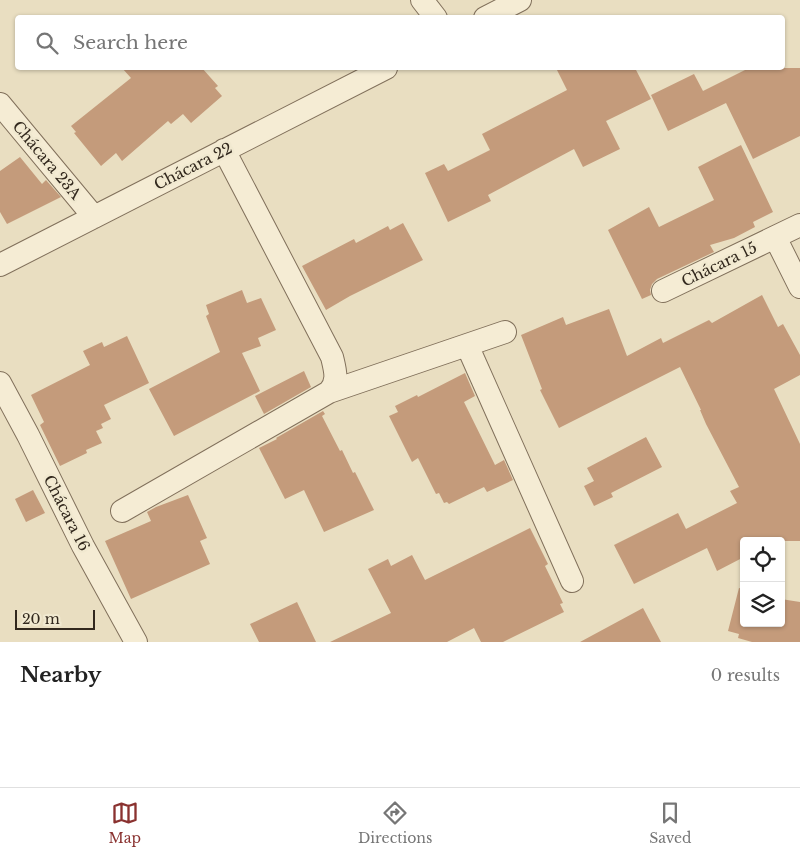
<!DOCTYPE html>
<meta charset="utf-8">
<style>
:root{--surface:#fff;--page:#f2f2f2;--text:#222;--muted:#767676;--line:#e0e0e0;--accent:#8a3230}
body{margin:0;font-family:"Libre Baskerville",serif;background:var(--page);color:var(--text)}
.controls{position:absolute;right:15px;bottom:15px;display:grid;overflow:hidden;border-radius:5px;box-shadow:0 1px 4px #0004}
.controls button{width:45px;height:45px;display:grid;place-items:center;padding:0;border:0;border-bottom:1px solid var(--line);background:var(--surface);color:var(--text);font:25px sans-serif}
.scale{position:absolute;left:15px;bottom:12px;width:80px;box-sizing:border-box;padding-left:5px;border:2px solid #32281d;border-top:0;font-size:14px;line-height:18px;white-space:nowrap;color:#32281d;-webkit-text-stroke:4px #f1e9d0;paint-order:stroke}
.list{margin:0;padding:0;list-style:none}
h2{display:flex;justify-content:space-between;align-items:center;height:65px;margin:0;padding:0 20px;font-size:21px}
h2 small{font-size:16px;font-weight:400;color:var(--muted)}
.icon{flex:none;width:28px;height:28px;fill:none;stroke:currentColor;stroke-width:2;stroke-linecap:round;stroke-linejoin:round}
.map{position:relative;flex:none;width:800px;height:642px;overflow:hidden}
.search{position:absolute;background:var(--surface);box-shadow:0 1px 4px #0004;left:15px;right:15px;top:15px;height:55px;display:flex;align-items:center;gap:12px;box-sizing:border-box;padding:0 18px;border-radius:5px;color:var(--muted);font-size:19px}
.sheet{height:145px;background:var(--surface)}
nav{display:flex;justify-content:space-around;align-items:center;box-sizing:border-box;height:70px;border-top:1px solid var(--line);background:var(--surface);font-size:14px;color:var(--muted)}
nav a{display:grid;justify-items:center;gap:2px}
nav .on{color:var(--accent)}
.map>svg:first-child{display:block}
.building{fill:#c49b7b}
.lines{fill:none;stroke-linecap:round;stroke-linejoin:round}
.street-casing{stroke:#81705b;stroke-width:24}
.street{stroke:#f5ecd4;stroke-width:22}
.labels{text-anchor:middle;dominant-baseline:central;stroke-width:5;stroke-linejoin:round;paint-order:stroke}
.street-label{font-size:15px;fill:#32281d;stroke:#f1e9d0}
</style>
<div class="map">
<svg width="800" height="642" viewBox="0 0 800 642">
<rect width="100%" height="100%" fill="#e9dec1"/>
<!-- building -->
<path class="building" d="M122 68H202L218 86 215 88 222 96 191 123 183 114 171 124 168 121 122 161 116 153 101 166 74 133 76 132 71 126 131 78Z
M556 68H635L651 99 606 121 620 149 583 167 574 149 488 195 491 201 448 222 425 173 444 164 448 171 490 150 482 134 567 90Z
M749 68H800V136L753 159 726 103 668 131 651 95 694 74 703 91Z
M741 145 773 212 753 222 755 227 734 238 710 245 714 252 657 279 652 284 650 290 651 295 642 299 608 230 649 207 659 227 714 200 698 167Z
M20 157 42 184 46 180 61 197 7 224 0 212V171Z
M403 223 423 260 350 296 326 310 302 266 354 239 356 243 388 226 390 230Z
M242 290 247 303 261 298 276 330 258 338 261 346 242 353 260 391 174 436 149 389 220 352 206 316 209 314 206 305Z
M762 295 778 327 783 324 800 355V375L774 389 800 444V541H744V557L717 571 707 548 634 584 614 545 678 513 686 529 737 503 730 491 739 487 706 424 700 410H701L680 367 559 428 540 390 542 389 521 335 563 317 566 325 609 309 627 356 661 338 663 343 709 320 712 323Z
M127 336 149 383 104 405 111 419 101 424 103 428 96 431 102 443 86 450 87 453 60 466 40 425 44 422 31 395 90 365 83 351 102 342 104 347Z
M304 371 311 387 264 414 255 396Z
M465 373 475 396 464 402 495 465 504 460 513 480 487 492 484 487 449 504 447 502 444 503 439 493 436 494 418 458 412 462 389 416 398 412 395 406 417 395 418 397Z
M323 411 325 414 322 416 340 451 342 450 353 473 355 472 374 510 324 532 304 490 285 499 259 448 277 439 276 438Z
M646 437 662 467 611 493 613 497 594 506 584 486 594 481 587 468Z
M33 490 45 513 26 522 15 499Z
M188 495 207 538 200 541 210 564 131 599 105 541 151 521 147 512 156 507Z
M530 528 548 564 545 566 563 603 560 604 564 612 503 642H481L474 628 447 642H330L391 613 368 569 388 559 391 566 412 555 425 580Z
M739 588 744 589V623H781V599L800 602V642H752L738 638 739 634 728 631Z
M297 602 316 642H259L250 624Z
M643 608 661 642H580Z"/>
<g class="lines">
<!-- street casing -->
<g class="street-casing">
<path id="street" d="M422 0 436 18
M485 18 520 0
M0 104 94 217
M775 237 800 287
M0 265 386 68
M663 291 800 225
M467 345 572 581
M0 383 28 435 83 546 136 642
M329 392 505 332
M122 511 329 392C339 381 335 370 332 357L224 150"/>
</g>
<!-- street -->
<use href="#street" class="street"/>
</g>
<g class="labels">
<!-- street labels -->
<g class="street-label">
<text transform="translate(47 160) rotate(50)">Chácara 23A</text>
<text transform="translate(193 166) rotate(-27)">Chácara 22</text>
<text transform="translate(719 264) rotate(-26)">Chácara 15</text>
<text transform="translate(67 513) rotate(63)">Chácara 16</text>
</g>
</g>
</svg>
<div class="controls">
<button><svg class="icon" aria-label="locate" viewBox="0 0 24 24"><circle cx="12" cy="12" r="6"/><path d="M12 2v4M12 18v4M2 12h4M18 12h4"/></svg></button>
<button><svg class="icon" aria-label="layers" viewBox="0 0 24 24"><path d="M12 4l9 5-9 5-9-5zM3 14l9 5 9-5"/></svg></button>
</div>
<div class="scale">20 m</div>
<div class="search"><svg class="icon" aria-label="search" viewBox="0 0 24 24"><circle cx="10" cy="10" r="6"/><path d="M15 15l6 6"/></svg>Search here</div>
</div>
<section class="sheet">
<h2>Nearby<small>0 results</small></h2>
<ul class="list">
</ul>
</section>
<nav>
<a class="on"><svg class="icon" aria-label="map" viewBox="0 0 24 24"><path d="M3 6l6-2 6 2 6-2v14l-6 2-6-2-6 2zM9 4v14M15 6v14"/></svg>Map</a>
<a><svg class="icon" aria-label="directions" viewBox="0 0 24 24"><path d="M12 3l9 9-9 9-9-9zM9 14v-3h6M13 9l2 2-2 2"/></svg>Directions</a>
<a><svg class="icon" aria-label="saved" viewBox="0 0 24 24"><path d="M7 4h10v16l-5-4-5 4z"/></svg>Saved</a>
</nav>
